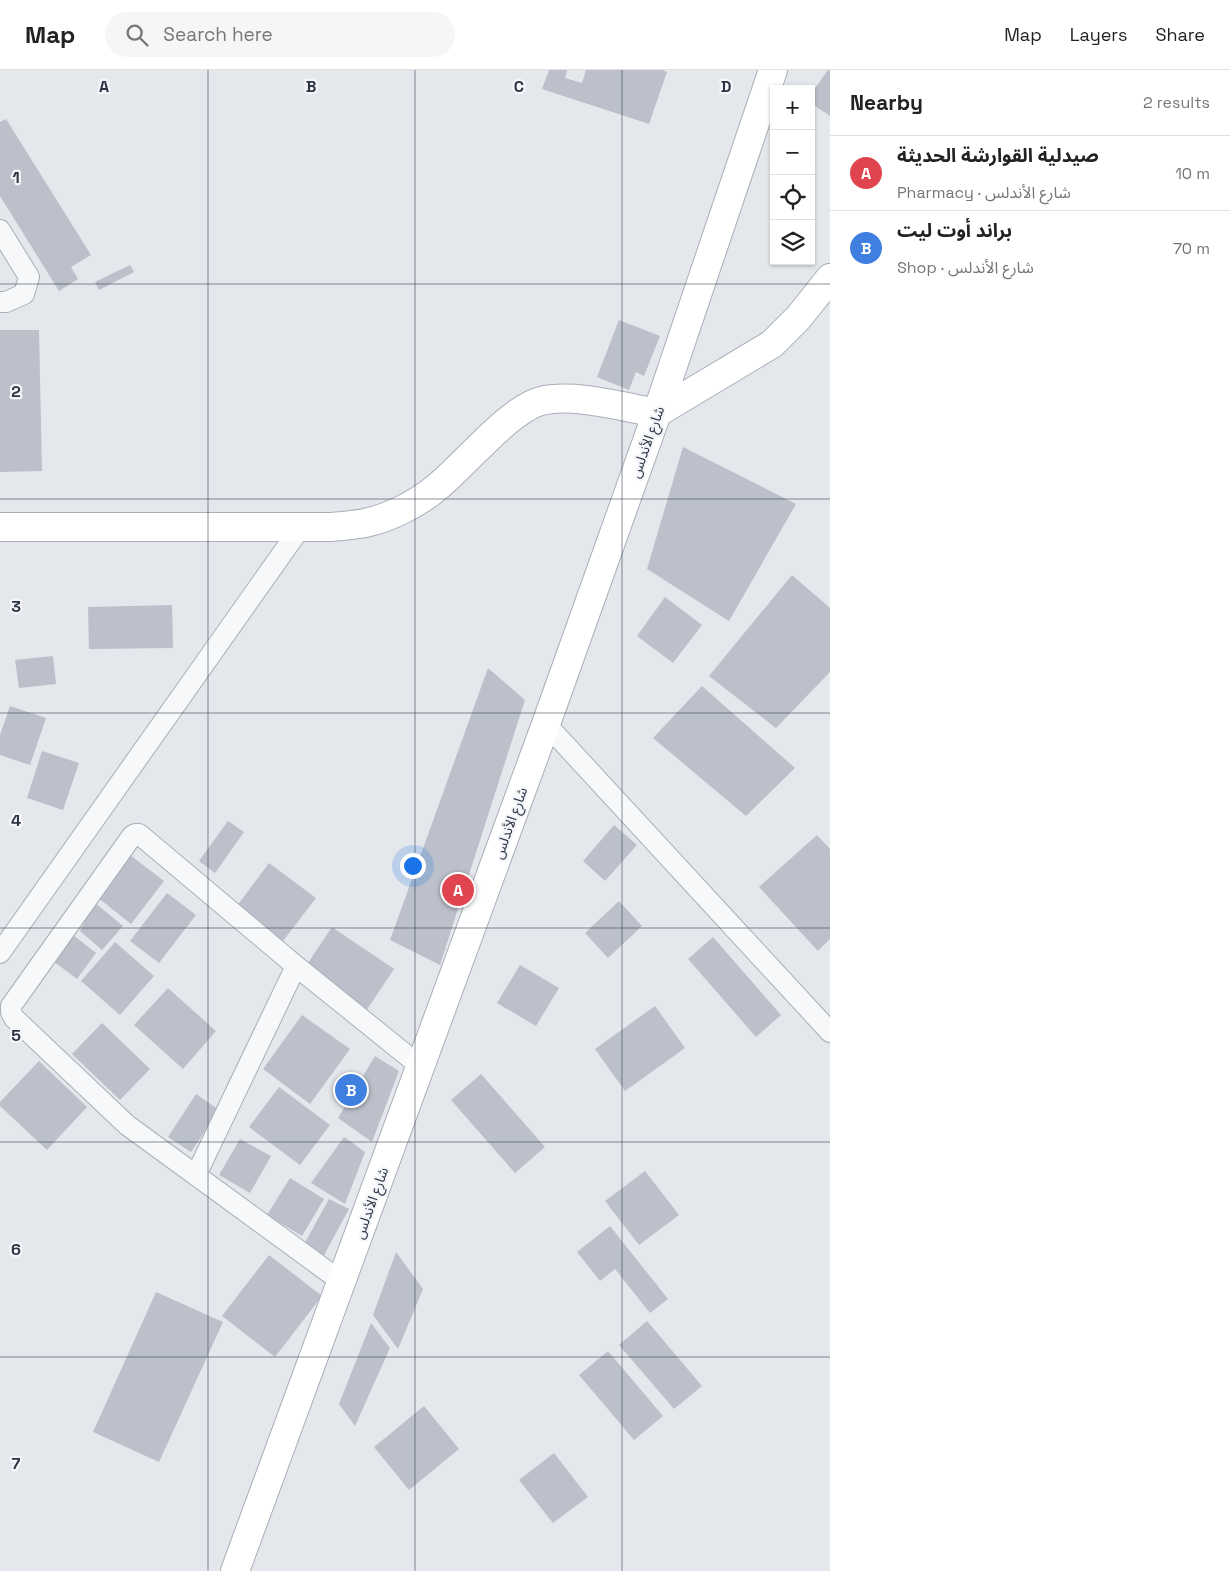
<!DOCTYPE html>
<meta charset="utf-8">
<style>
:root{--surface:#fff;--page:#f6f6f6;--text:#222;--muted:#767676;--line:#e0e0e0;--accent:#2563eb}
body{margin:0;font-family:"Space Grotesk","Noto Sans Arabic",sans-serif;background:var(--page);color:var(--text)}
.controls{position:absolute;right:15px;top:15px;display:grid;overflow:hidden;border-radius:0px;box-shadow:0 1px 4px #0004}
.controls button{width:45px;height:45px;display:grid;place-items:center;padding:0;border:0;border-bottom:1px solid var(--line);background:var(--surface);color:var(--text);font:25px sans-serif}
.you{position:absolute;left:412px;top:795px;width:18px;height:18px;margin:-12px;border:4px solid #fff;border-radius:50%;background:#1a73e8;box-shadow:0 0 0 8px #1a73e833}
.badge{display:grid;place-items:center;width:32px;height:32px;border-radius:50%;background:var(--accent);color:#fff;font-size:16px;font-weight:700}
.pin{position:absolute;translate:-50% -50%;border:2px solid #fff;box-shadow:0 1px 5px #0006}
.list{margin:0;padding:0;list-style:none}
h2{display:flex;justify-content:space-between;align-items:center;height:65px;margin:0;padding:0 20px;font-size:21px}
h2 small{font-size:16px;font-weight:400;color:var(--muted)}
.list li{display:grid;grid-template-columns:32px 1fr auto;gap:15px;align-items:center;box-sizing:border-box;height:75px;padding:0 20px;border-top:1px solid var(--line)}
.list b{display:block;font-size:19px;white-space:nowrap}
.list p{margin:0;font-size:16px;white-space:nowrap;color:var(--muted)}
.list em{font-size:16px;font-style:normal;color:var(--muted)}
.icon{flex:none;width:28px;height:28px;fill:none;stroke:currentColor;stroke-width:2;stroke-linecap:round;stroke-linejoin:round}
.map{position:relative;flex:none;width:830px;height:1501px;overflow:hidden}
header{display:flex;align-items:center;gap:30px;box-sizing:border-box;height:70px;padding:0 25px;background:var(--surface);border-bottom:1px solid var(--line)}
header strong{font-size:24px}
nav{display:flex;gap:28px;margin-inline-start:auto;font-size:18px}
.search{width:350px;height:45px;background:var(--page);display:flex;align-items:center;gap:12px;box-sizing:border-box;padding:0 18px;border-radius:28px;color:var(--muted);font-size:19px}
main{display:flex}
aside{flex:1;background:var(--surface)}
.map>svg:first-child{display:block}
.building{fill:#bbc0ca}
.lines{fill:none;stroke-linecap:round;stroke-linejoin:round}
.minor-casing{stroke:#a9aeb7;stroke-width:22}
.secondary-casing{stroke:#a9aeb7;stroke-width:30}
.minor{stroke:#f7f8fa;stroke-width:20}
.secondary{stroke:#fff;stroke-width:28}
.grid{fill:none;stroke:#2b3445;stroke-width:1;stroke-opacity:0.55}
.labels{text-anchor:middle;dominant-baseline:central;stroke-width:4.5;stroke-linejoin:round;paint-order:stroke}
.street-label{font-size:14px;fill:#2b3445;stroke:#f4f6f9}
.grid-label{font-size:16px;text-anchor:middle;font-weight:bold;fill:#2b3445;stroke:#f4f6f9;stroke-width:4.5;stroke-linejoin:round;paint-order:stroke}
</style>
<header>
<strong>Map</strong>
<div class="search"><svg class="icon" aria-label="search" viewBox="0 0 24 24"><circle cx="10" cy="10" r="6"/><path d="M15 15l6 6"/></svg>Search here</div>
<nav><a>Map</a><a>Layers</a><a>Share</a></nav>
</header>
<main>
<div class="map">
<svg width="830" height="1501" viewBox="0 0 830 1501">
<rect width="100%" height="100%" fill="#e4e7ec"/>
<!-- building -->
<path class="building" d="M549 0H567L565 8 582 13 586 0H662L667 2 649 54 542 19Z
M828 0H830V46L811 33V24Z
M6 49 91 185 71 197 78 209 59 221 0 126V52Z
M130 195 134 202 99 220 95 212Z
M619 250 660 266 644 306 636 302 629 320 597 307Z
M0 260H39L42 401 0 402Z
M683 377 796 434 729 551 647 499Z
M792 505 830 538V602L776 658 709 606Z
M665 527 702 555 673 593 637 566Z
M172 535 173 578 89 579 88 537Z
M53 586 56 614 19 618 15 590Z
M488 598 525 630 440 895 390 870Z
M702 616 795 698 746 746 653 668Z
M10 636 46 648 30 695 0 685V665Z
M42 681 79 693 63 740 27 728Z
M228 751 244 762 215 803 199 791Z
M614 755 637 775 605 811 583 791Z
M817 765 830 779V869L818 881 759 817Z
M130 785 164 811 131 854 97 827Z
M269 793 316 828 283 871 237 836Z
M167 823 196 845 159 893 130 871Z
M619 831 642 856 608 888 585 863Z
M94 832 123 856 102 880 80 861Z
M332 857 394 899 366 941 304 899Z
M73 865 96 883 77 909 53 891Z
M713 867 781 945 756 967 688 889Z
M115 872 154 906 120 945 81 911Z
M520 895 559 918 536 956 497 933Z
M168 918 216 961 183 999 134 955Z
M655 936 685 978 625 1021 595 979Z
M302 945 350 979 310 1034 263 999Z
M102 953 150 999 120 1030 72 984Z
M375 986 399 1001 372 1072 338 1048Z
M39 991 87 1037 47 1080 0 1036V1032Z
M481 1004 545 1077 515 1103 451 1030Z
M279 1017 330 1055 300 1095 249 1057Z
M196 1024 219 1040 191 1082 168 1067Z
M344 1067 365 1082 345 1134 311 1113Z
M240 1069 271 1086 250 1123 219 1105Z
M645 1101 679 1145 639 1175 605 1131Z
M290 1108 324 1129 302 1166 267 1145Z
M329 1129 349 1139 322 1189 302 1178Z
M610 1156 668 1229 650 1243 615 1199 600 1211 577 1182Z
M396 1182 423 1219 398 1279 373 1245Z
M269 1185 322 1226 275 1287 222 1246Z
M156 1222 223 1252 159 1392 93 1362Z
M647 1251 702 1316 674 1339 619 1275Z
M371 1253 390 1278 355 1356 339 1334Z
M608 1281 663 1346 634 1370 579 1305Z
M424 1336 459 1379 409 1420 374 1377Z
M554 1383 588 1427 553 1453 519 1410Z"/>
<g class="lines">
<!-- minor casing -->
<g class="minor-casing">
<path id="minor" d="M0 160 29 207 24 224 6 232H0
M546 654 830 962
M0 883 301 457
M196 1105 296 896
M342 1212 127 1055 14 948 11 942V936L132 766 135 764H139L296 896 420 996"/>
</g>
<!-- secondary casing -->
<g class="secondary-casing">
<path id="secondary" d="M0 457H331C342 456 354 455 365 453 389 448 417 434 436 418 464 396 508 340 541 331 574 323 623 337 657 343L772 274 799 247 830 208
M235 1501 546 654 657 343 773 0"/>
</g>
<!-- minor -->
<use href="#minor" class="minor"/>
<!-- secondary -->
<use href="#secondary" class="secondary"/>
</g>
<!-- grid -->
<path class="grid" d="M208 0V1501M415 0V1501M622 0V1501M0 214H830M0 429H830M0 643H830M0 858H830M0 1072H830M0 1287H830"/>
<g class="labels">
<!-- street labels -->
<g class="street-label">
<text transform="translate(647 372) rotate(-70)">شارع الأندلس</text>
<text transform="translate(510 753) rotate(-70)">شارع الأندلس</text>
<text transform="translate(371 1133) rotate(-70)">شارع الأندلس</text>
</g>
</g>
<g class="grid-label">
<text x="104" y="22">A</text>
<text x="311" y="22">B</text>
<text x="519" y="22">C</text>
<text x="726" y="22">D</text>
<text x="16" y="113">1</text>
<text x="16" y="327">2</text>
<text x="16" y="542">3</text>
<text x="16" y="756">4</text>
<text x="16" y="971">5</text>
<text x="16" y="1185">6</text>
<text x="16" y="1399">7</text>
</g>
</svg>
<div class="controls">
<button>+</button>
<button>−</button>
<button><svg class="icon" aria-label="locate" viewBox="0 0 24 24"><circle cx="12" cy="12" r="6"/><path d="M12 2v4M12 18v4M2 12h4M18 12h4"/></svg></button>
<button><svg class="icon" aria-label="layers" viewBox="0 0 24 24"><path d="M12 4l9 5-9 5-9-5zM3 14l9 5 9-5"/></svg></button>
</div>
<div class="you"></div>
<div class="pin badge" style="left:458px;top:820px;background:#e0444e">A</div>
<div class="pin badge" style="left:351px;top:1020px;background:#3f7fe0">B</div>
</div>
<aside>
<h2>Nearby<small>2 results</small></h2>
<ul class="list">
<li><span class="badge" style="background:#e0444e">A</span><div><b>صيدلية القوارشة الحديثة</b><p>Pharmacy · شارع الأندلس</p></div><em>10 m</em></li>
<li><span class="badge" style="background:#3f7fe0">B</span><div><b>براند أوت ليت</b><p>Shop · شارع الأندلس</p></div><em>70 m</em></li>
</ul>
</aside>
</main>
